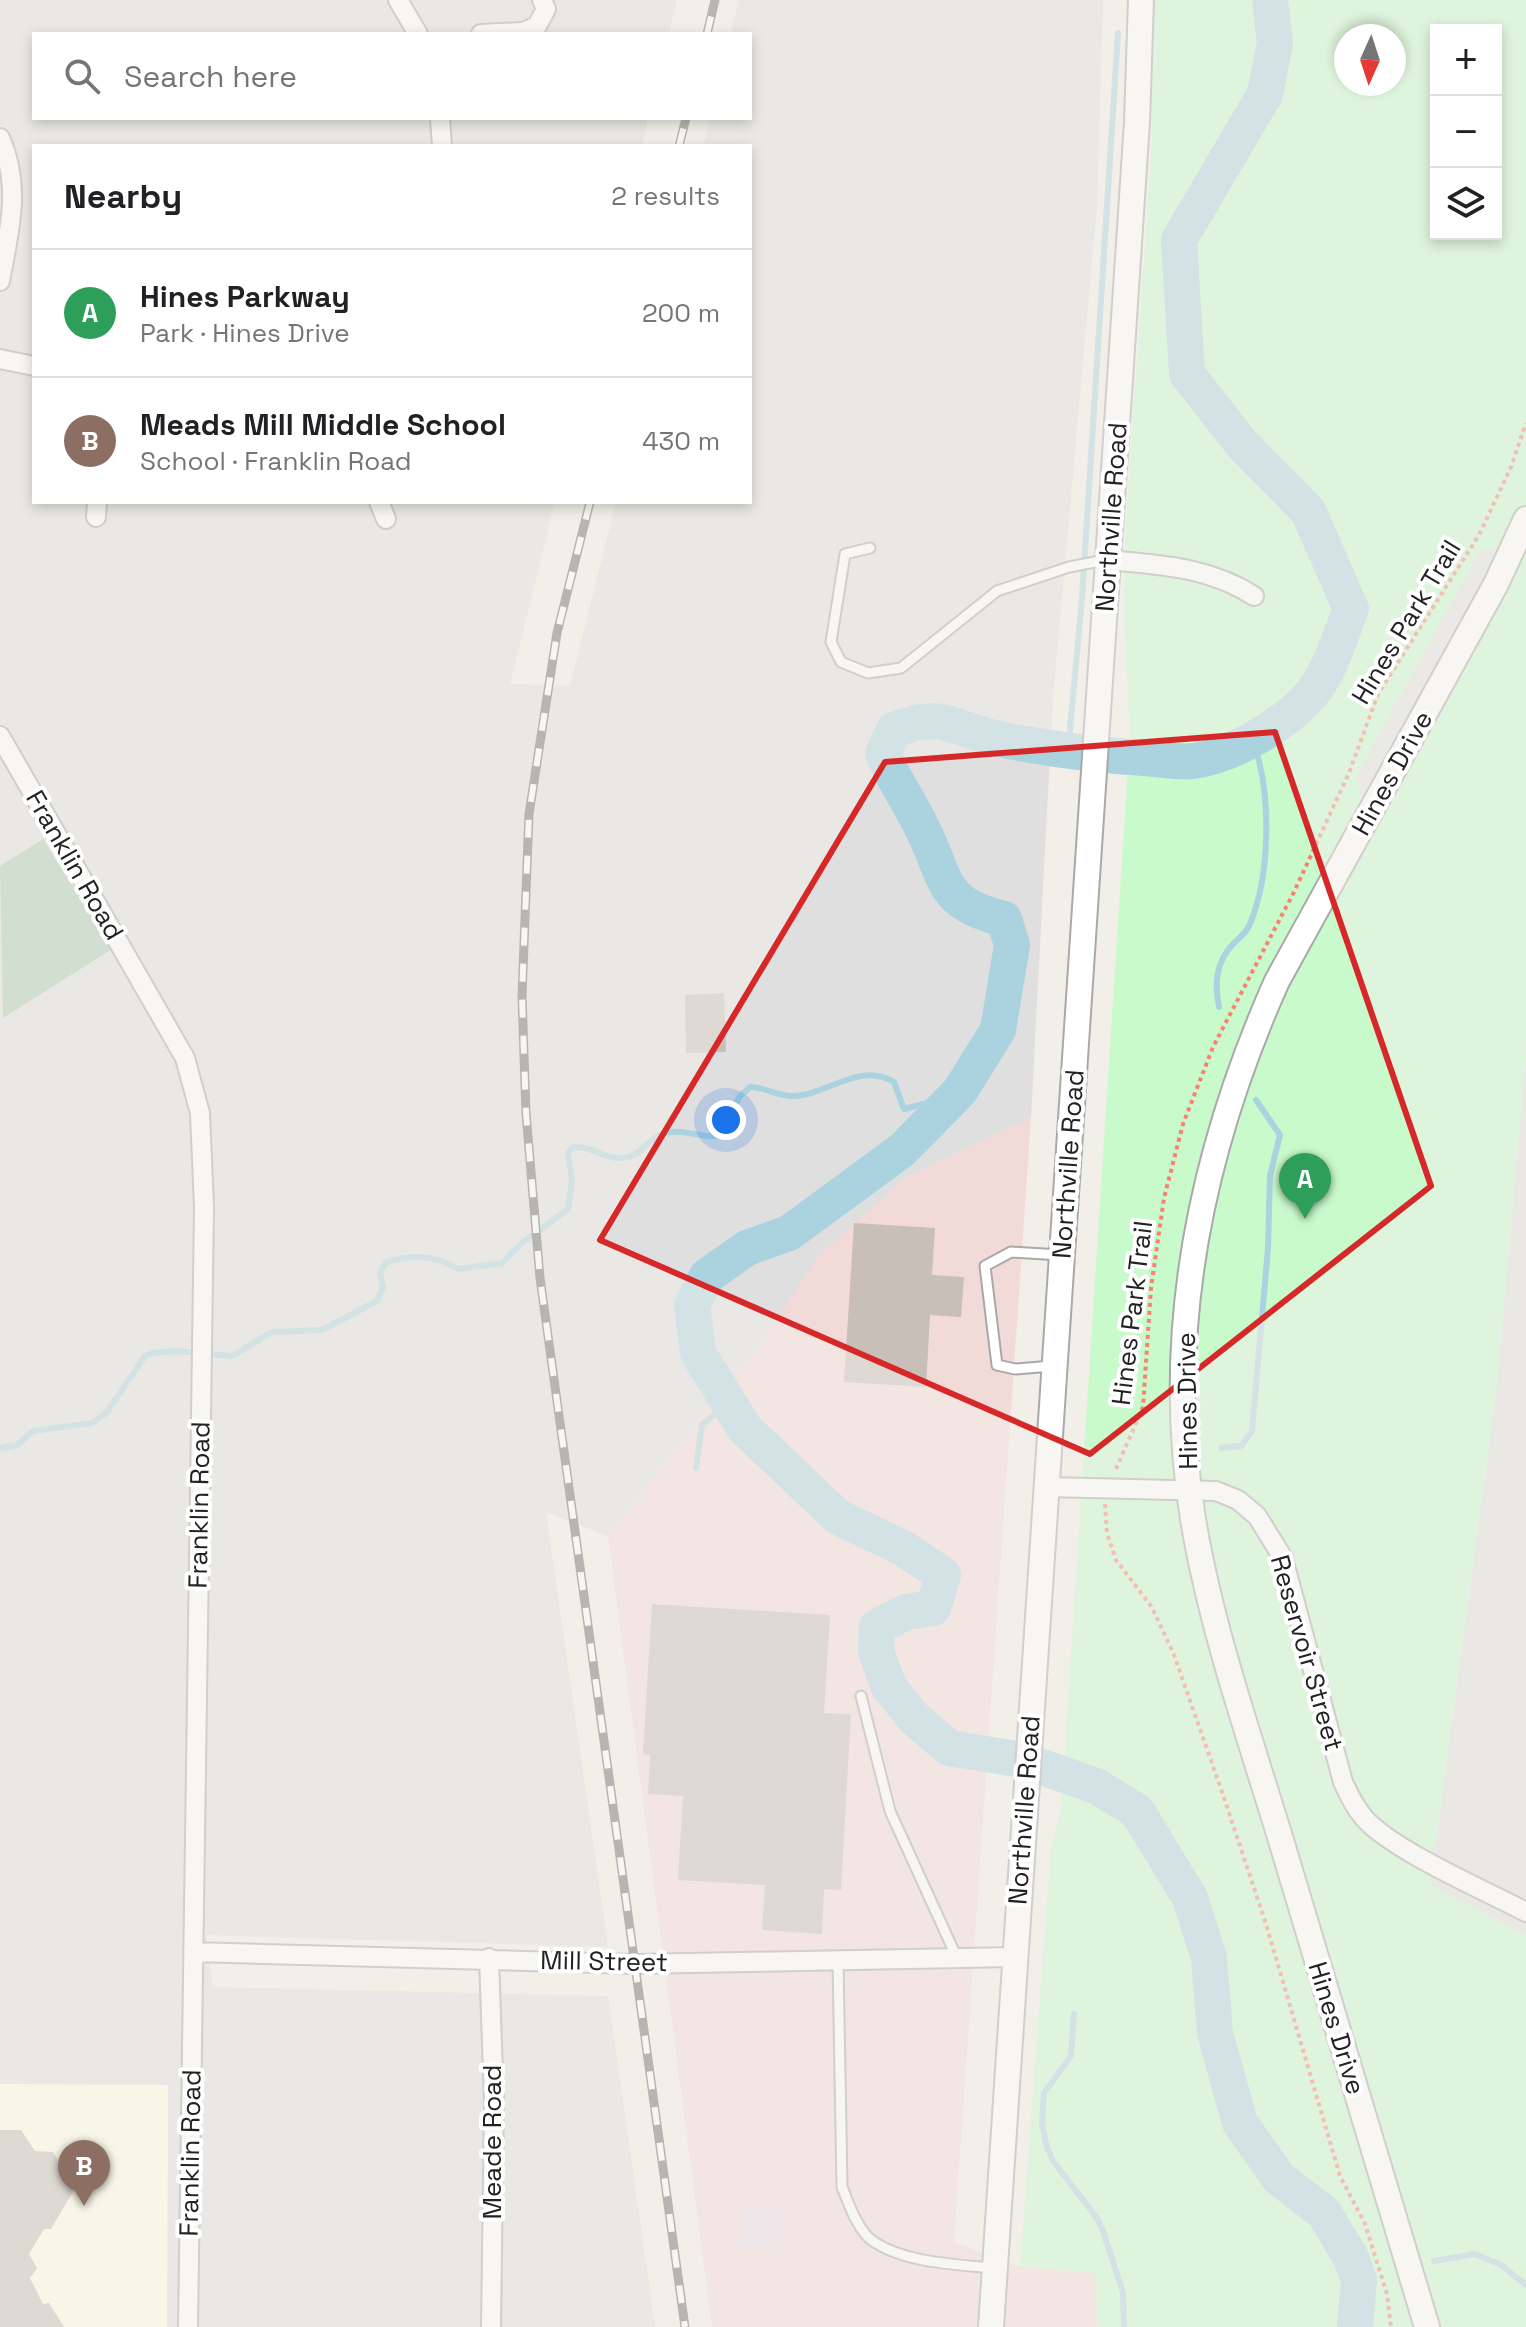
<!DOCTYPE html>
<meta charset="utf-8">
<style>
:root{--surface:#fff;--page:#f2f2f2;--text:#202124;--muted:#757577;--line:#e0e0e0;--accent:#b45309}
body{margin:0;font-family:"Space Grotesk",sans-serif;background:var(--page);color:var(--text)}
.controls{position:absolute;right:24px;top:24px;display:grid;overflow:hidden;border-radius:0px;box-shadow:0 4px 12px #0003}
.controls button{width:72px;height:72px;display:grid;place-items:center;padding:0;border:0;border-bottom:2px solid var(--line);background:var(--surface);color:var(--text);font:40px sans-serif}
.compass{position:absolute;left:1334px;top:24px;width:72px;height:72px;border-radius:50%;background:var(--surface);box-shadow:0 4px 12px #0003;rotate:183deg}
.you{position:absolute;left:726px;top:1120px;width:28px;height:28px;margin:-20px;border:6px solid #fff;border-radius:50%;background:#1a73e8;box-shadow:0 0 0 12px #1a73e833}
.badge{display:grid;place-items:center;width:52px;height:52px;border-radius:50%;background:var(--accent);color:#fff;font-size:26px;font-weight:700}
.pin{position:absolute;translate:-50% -66px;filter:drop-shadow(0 2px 4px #0008)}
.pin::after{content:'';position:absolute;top:42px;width:28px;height:24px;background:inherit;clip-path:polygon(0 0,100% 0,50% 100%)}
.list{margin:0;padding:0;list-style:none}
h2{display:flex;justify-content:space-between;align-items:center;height:104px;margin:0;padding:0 32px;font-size:34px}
h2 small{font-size:26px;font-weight:400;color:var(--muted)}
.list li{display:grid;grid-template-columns:52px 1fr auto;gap:24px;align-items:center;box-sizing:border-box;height:128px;padding:0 32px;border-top:2px solid var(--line)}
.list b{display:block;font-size:30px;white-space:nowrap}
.list p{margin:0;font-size:26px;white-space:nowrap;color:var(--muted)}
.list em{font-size:26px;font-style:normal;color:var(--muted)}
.icon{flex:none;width:44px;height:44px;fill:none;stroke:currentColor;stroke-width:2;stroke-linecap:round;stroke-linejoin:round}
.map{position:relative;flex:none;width:1526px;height:2327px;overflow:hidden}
.search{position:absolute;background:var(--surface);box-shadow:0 4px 12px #0003;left:32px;top:32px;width:720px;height:88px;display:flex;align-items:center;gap:20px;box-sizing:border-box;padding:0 28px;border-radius:0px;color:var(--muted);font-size:30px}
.panel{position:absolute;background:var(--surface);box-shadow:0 4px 12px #0003;left:32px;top:144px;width:720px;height:360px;border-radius:0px}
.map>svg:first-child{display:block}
.residential{fill:#e0dfdf}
.commercial{fill:#f2dad9}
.industrial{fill:#ebdbe8}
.education{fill:#ffffe5}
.cemetery{fill:#aacbaf}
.park{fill:#c8facc;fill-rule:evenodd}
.parking{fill:#e2e2e2}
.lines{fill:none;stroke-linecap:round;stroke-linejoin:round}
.stream{stroke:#aad3df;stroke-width:6}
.river{stroke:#aad3df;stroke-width:36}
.building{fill:#c7bfb8}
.service-casing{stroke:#a9a9a9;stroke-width:13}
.minor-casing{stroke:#a9a9a9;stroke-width:22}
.tertiary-casing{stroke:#a9a9a9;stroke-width:28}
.path{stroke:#fa8072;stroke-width:4;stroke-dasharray:4 4;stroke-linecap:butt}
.service{stroke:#fff;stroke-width:9}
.minor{stroke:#fff;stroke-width:18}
.tertiary{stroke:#fff;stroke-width:24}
.rail-casing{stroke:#707070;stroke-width:9}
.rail{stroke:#fff;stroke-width:6;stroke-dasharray:18;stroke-linecap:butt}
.marked{fill:none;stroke:#d62828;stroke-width:6;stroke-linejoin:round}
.labels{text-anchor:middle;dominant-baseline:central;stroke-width:8;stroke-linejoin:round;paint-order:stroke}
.street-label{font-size:26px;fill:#222;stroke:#fff}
</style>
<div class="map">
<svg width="1526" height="2327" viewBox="0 0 1526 2327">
<rect width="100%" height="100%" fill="#f2efe9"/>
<!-- residential -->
<path class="residential" d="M0 0H677L669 34H34V118H648L642 146H34V502H555L510 684 570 686 616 502H750V146H703L710 118H750V34H730L739 0H1103L1097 205 1053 697 1031 1118 906 1178 819 1256 762 1343 608 1536 546 1512 608 1947 206 1935 213 1987 608 1996 655 2327H167L168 2086 0 2084Z
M1526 1054V1935L1430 1886 1497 1385Z"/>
<!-- commercial -->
<path class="commercial" d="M1031 1118 954 2242 1020 2267 1096 2273 1097 2327H712L608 1536 762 1343 818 1256 906 1178Z"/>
<!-- industrial -->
<path class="industrial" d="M743 2205 785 2209 781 2254 739 2249Z"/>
<!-- education -->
<path class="education" d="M0 2084 168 2085 167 2327H0Z"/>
<!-- cemetery -->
<path class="cemetery" d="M43 839 112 949 3 1018 0 866Z"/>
<!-- park -->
<path class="park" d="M1152 0H1526V1054L1497 1385 1430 1886 1526 1935V2327H1097L1096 2273 1020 2267 1051 1848 1061 1810 1130 736 1124 621 1125 532 1152 144ZM1436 30H1496V234H1436ZM1346 36H1394V84H1346Z"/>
<!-- parking -->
<path class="parking" d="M1515 545 1366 820 1356 776 1480 550Z"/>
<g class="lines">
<!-- stream -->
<path class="stream" d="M1068 751 1082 598 1118 33
M1219 1007C1214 983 1216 962 1233 944 1238 939 1246 933 1249 926 1271 876 1272 789 1252 739
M0 1448 17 1445 33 1431 93 1423 107 1412 145 1356 153 1353 176 1351 233 1356 271 1332 322 1330 377 1301 383 1288 380 1273 386 1262C412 1255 434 1254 458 1269L502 1263 522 1243 568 1209 572 1180 568 1153 572 1148C590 1144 603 1159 620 1158 640 1158 646 1141 662 1134 680 1127 700 1138 718 1136L740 1096 750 1087C765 1087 777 1096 792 1096 826 1096 859 1061 894 1082L904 1109 955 1096
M1221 1448 1241 1446 1252 1431 1268 1248 1270 1175 1280 1135 1256 1100
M696 1468 702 1425 728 1402
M1074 2014 1071 2056 1044 2093 1042 2123 1046 2144 1053 2161 1097 2218 1103 2231 1123 2293 1124 2327
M1434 2261 1475 2254 1501 2265 1526 2285"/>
<!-- river -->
<path class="river" d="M1270 0 1275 43 1265 94 1179 240 1187 374 1242 444 1308 511 1351 609C1340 636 1331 669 1313 692 1288 723 1232 756 1193 761 1178 763 1160 759 1144 758 1095 755 1047 749 999 739 953 729 943 710 894 730L883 754C894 781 911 804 923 830 948 881 940 903 1004 919L1012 945 998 1030 960 1091 902 1150 789 1233 747 1248 707 1276 692 1305 698 1353 745 1429 838 1517 903 1548 943 1575 933 1608 906 1612 877 1627 876 1652 889 1687 914 1718 949 1748 1022 1760 1096 1786 1137 1811 1190 1898 1209 1958 1215 2033 1240 2123 1279 2178 1324 2213 1351 2258 1359 2280 1355 2327"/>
</g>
<!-- building -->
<path class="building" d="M724 993 726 1052 686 1053 685 995Z
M854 1223 935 1228 932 1275 964 1277 961 1317 930 1315 926 1387 844 1382Z
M652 1604 830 1615 824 1713 851 1714 841 1890 824 1889 822 1934 762 1930 765 1885 678 1880 683 1796 648 1794 650 1755 643 1754Z
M0 2130H21L35 2151 53 2152 74 2190 51 2229H44L29 2254 37 2268 30 2278 43 2304 49 2303 64 2327H0Z"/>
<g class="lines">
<!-- service casing -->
<g class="service-casing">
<path id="service" d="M870 548 845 554 831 642 841 662 868 673 901 668 997 591 1069 567 1105 560
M1052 1366 1015 1369 997 1365 985 1266 1011 1252 1060 1255
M861 1696 890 1811 957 1958
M838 1960 842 2187C849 2204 858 2232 874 2242 907 2263 953 2264 992 2268"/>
</g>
<!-- minor casing -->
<g class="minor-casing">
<path id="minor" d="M398 0 418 34
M481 34 523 32 537 26 546 9 542 0
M440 118 442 146
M0 138C22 186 9 232 0 281
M0 359 34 366
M379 502 386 519
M96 517 97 502
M1108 560C1161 565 1209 567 1254 596
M0 736 185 1058 200 1113 204 1207 188 2327
M1047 1487 1216 1491 1238 1500 1257 1516 1283 1558 1343 1782C1349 1795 1355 1808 1365 1819 1394 1851 1484 1890 1526 1912
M193 1952 635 1964 1015 1957
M489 1958 494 2102 491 2327"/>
</g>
<!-- tertiary casing -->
<g class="tertiary-casing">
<path id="tertiary" d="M991 2327 1137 122 1141 0
M1427 2327C1380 2170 1333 2014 1286 1857 1253 1746 1212 1634 1193 1519 1163 1333 1201 1151 1277 981L1496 584 1526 519"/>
</g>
<!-- path -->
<path class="path" d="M1116 1469 1143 1407 1151 1288 1164 1198 1183 1124 1213 1047 1294 892 1349 773 1378 694 1479 535 1511 467 1526 423
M1105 1504 1107 1533 1116 1560 1151 1606 1173 1652 1221 1789 1266 1924 1340 2176 1365 2224 1387 2294 1391 2327"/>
<!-- service -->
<use href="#service" class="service"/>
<!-- minor -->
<use href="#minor" class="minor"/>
<!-- tertiary -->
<use href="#tertiary" class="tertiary"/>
<!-- rail casing -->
<g class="rail-casing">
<path id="rail" d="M707 34 715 0
M679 146 686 118
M590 502 557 633 529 814 522 996 526 1113 540 1278 685 2327"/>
</g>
<!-- rail -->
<use href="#rail" class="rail"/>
</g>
<!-- marked area -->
<path d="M0 0H1526V2327H0ZM1275 732 1431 1186 1090 1454 600 1240 885 762Z" fill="#f2efe9" fill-opacity=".55" fill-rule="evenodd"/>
<path class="marked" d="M1275 732 1431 1186 1090 1454 600 1240 885 762Z"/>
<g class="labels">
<!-- street labels -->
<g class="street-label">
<text transform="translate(1111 517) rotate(-86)">Northville Road</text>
<text transform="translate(1406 622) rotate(-59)">Hines Park Trail</text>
<text transform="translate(1392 773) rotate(-61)">Hines Drive</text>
<text transform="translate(75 865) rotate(60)">Franklin Road</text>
<text transform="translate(1068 1164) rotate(-86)">Northville Road</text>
<text transform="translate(1132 1313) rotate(-83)">Hines Park Trail</text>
<text transform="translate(1187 1401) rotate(-91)">Hines Drive</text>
<text transform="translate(199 1505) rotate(-89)">Franklin Road</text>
<text transform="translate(1307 1653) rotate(74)">Reservoir Street</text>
<text transform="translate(1024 1810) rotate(-86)">Northville Road</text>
<text transform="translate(604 1961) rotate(1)">Mill Street</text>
<text transform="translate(1337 2028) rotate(73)">Hines Drive</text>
<text transform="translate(492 2142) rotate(-90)">Meade Road</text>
<text transform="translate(190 2153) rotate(-89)">Franklin Road</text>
</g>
</g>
</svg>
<div class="controls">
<button>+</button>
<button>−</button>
<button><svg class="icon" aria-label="layers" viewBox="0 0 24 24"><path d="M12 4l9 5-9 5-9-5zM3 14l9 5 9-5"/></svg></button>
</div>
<svg class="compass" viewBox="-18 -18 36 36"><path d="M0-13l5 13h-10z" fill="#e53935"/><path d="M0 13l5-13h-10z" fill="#757577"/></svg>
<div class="you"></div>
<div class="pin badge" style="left:1305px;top:1219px;background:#2e9e5b">A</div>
<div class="pin badge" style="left:84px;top:2206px;background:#8d6e63">B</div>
<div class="search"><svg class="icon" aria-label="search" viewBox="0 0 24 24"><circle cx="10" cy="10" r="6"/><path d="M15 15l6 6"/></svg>Search here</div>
<section class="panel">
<h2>Nearby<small>2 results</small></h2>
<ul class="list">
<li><span class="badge" style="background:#2e9e5b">A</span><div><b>Hines Parkway</b><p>Park · Hines Drive</p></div><em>200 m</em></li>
<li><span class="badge" style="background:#8d6e63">B</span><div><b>Meads Mill Middle School</b><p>School · Franklin Road</p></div><em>430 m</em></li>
</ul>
</section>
</div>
